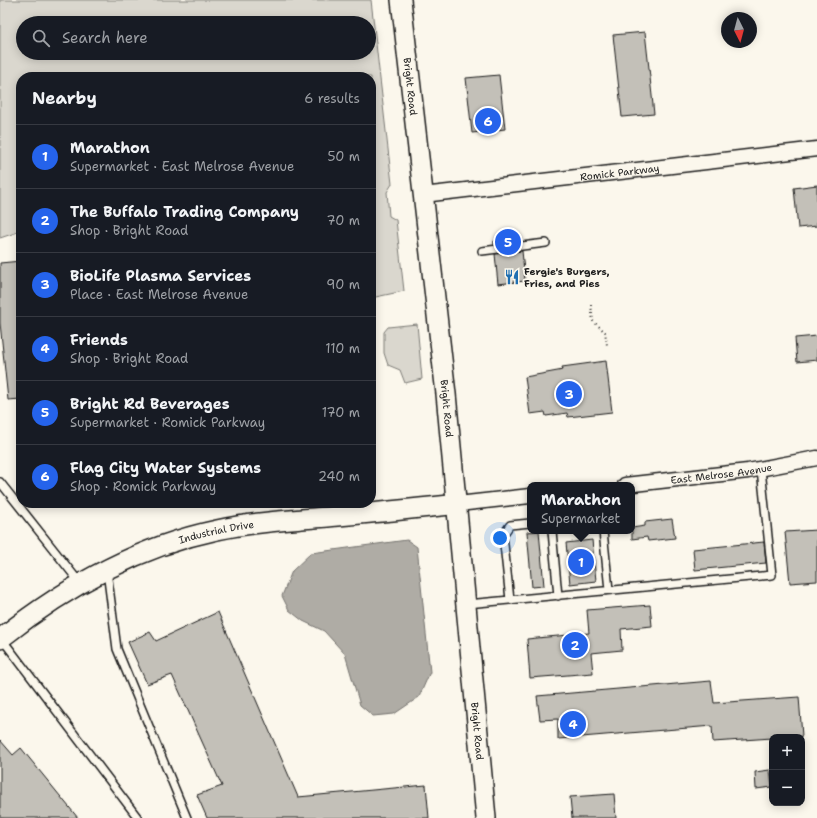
<!DOCTYPE html>
<meta charset="utf-8">
<style>
:root{--surface:#171b24;--page:#242831;--text:#f1f3f6;--muted:#9ea1a6;--line:#363941;--accent:#2563eb}
body{margin:0;font-family:"Shantell Sans",sans-serif;background:var(--page);color:var(--text)}
.controls{position:absolute;right:12px;bottom:12px;display:grid;overflow:hidden;border-radius:8px;box-shadow:0 2px 10px #0003}
.controls button{width:36px;height:36px;display:grid;place-items:center;padding:0;border:0;border-bottom:1px solid var(--line);background:var(--surface);color:var(--text);font:20px sans-serif}
.compass{position:absolute;left:721px;top:12px;width:36px;height:36px;border-radius:50%;background:var(--surface);box-shadow:0 2px 10px #0003;rotate:174deg}
.you{position:absolute;left:500px;top:538px;width:14px;height:14px;margin:-10px;border:3px solid #fff;border-radius:50%;background:#1a73e8;box-shadow:0 0 0 6px #1a73e833}
.badge{display:grid;place-items:center;width:26px;height:26px;border-radius:50%;background:var(--accent);color:#fff;font-size:13px;font-weight:700}
.pin{position:absolute;translate:-50% -50%;border:2px solid #fff;box-shadow:0 1px 4px #0006}
.popup{position:absolute;left:527px;top:482px;width:108px;height:52px;box-sizing:border-box;display:grid;place-content:center;border-radius:8px;background:var(--surface);filter:drop-shadow(0 1px 3px #0005);font-size:13px;white-space:nowrap;color:var(--muted)}
.popup b{font-size:15px;color:var(--text)}
.popup::after{content:'';position:absolute;left:50%;top:100%;margin-left:-8px;border:8px solid transparent;border-top-color:var(--surface)}
.list{margin:0;padding:0;list-style:none}
h2{display:flex;justify-content:space-between;align-items:center;height:52px;margin:0;padding:0 16px;font-size:17px}
h2 small{font-size:13px;font-weight:400;color:var(--muted)}
.list li{display:grid;grid-template-columns:26px 1fr auto;gap:12px;align-items:center;box-sizing:border-box;height:64px;padding:0 16px;border-top:1px solid var(--line)}
.list b{display:block;font-size:15px;white-space:nowrap}
.list p{margin:0;font-size:13px;white-space:nowrap;color:var(--muted)}
.list em{font-size:13px;font-style:normal;color:var(--muted)}
.icon{flex:none;width:22px;height:22px;fill:none;stroke:currentColor;stroke-width:2;stroke-linecap:round;stroke-linejoin:round}
.map{position:relative;flex:none;width:817px;height:818px;overflow:hidden}
.search{position:absolute;background:var(--surface);box-shadow:0 2px 10px #0003;left:16px;top:16px;width:360px;height:44px;display:flex;align-items:center;gap:10px;box-sizing:border-box;padding:0 14px;border-radius:22px;color:var(--muted);font-size:15px}
.panel{position:absolute;background:var(--surface);box-shadow:0 2px 10px #0003;left:16px;top:72px;width:360px;height:436px;border-radius:16px}
.map>svg:first-child{display:block}
.green{fill:#dad7ce;stroke:#7b7a75;fill-rule:evenodd}
.water{fill:#afaca5;stroke:#74726e}
.building{fill:#c3c0b8;stroke:#1c1c1c}
.lines{fill:none;stroke-linecap:round;stroke-linejoin:round}
.lane-casing{stroke:#1c1c1c;stroke-width:10}
.street-casing{stroke:#1c1c1c;stroke-width:17}
.secondary-casing{stroke:#1c1c1c;stroke-width:22}
.path{stroke:#1c1c1c;stroke-width:2;stroke-dasharray:1 3;stroke-linecap:butt}
.lane{stroke:#fbf7ec;stroke-width:7}
.street{stroke:#fbf7ec;stroke-width:14}
.secondary{stroke:#fbf7ec;stroke-width:19}
.labels{text-anchor:middle;dominant-baseline:central;stroke-width:3.5;stroke-linejoin:round;paint-order:stroke}
.street-label{font-size:10px;fill:#1c1c1c;stroke:#fbf7ec}
.poi-label{font-size:10px;font-weight:bold;fill:#1c1c1c;stroke:#fbf7ec;text-anchor:start}
</style>
<div class="map">
<svg width="817" height="818" viewBox="0 0 817 818">
<rect width="100%" height="100%" fill="#fbf7ec"/>
<filter id="ink" filterUnits="userSpaceOnUse"><feTurbulence type="fractalNoise" baseFrequency=".025" numOctaves="2"/><feDisplacementMap in="SourceGraphic" scale="8" xChannelSelector="R" yChannelSelector="G"/><feConvolveMatrix kernelMatrix="1 2 1 2 8 2 1 2 1" color-interpolation-filters="sRGB"/></filter>
<g filter="url(#ink)">
<!-- green -->
<path class="green" d="M0 0H371L392 184 387 192 389 216 396 220 404 291 371 298V77H21V231L0 238ZM23 23H369V53H23Z
M417 324 422 379 405 383 400 370 388 365 384 353V332L388 327Z"/>
<!-- water -->
<path class="water" d="M407 540 417 547 430 672 419 697 394 714 373 716 360 705 345 654 324 631 303 621 289 610 282 596 292 571 311 553Z"/>
<!-- building -->
<path class="building" d="M645 32 654 114 622 117 613 35Z
M499 75 505 129 472 133 466 78Z
M817 185V226L798 228 794 188Z
M521 238V241L494 244V241Z
M522 251 525 281 498 284 495 254Z
M21 261V399L8 400 0 323V263Z
M817 336V360L797 362 795 338Z
M606 361 612 412 568 417 567 413 546 416 545 412 530 414 525 377 563 370 562 367Z
M672 519 675 538 648 541 647 537 632 539V528L645 526V522Z
M817 530V581L790 583 785 532Z
M539 531 544 586 532 587 527 532Z
M592 540 596 581 570 584 566 543Z
M764 542 766 563 695 570 693 549Z
M650 605 652 626 621 629 622 650 591 653 593 673 530 678 527 639 589 633 587 610Z
M218 612 298 797 426 785 429 818H207L197 795 222 786 172 675 147 684 128 642 150 632 156 641Z
M711 681 714 703 799 697 802 736 713 742 712 726 558 739V719L540 720 537 696Z
M0 740 13 755 21 748 78 818H0Z
M770 770 772 787 756 789 755 772Z
M614 794 616 818H572L570 797Z"/>
<g class="lines">
<!-- lane casing -->
<g class="lane-casing">
<path id="lane" d="M482 251 546 243
M0 482 80 583
M552 531 558 596
M603 531 609 590
M107 571 117 649 187 818
M510 600 503 535 510 525 530 523
M467 604 772 575 761 469
M2 639 138 818"/>
</g>
<!-- street casing -->
<g class="street-casing">
<g id="street">
<path id="s1" d="M423 195 817 149"/>
<path id="s2" d="M625 485 748 471 817 458"/>
<path d="M458 504 530 496"/>
</g>
</g>
<!-- secondary casing -->
<g class="secondary-casing">
<g id="secondary">
<path id="s3" d="M401 0 446 394 486 818"/>
<path id="s4" d="M0 639C64 588 136 547 217 530 254 522 291 520 328 517 371 513 415 509 458 504"/>
</g>
</g>
<!-- path -->
<path class="path" d="M591 305 593 321 605 332 607 345"/>
<!-- lane -->
<use href="#lane" class="lane"/>
<!-- street -->
<use href="#street" class="street"/>
<!-- secondary -->
<use href="#secondary" class="secondary"/>
</g>
</g>
<!-- icons -->
<defs>
<g id="restaurant-bare" transform="scale(1.2)"><path d="M-5-6h1v4h1v-4h1v4h1v-4h1v5L-1.5 .5V6h-2V.5L-5-1ZM5-6V6H3V1.5H1.5Q1.5-4 5-6Z" fill="#1f6fb2" stroke="#fbf7ec" stroke-width="2.5" paint-order="stroke"/></g>
</defs>
<g fill-rule="evenodd">
<use href="#restaurant-bare" x="512" y="277"/>
</g>
<g class="labels">
<!-- street labels -->
<g class="street-label">
<text stroke="none"><textPath href="#s3" startOffset="87">Bright Road</textPath></text>
<text stroke="none"><textPath href="#s1" startOffset="198">Romick Parkway</textPath></text>
<text stroke="none"><textPath href="#s3" startOffset="411">Bright Road</textPath></text>
<text stroke="none"><textPath href="#s2" startOffset="97">East Melrose Avenue</textPath></text>
<text stroke="none"><textPath href="#s4" startOffset="244">Industrial Drive</textPath></text>
<text stroke="none"><textPath href="#s3" startOffset="735">Bright Road</textPath></text>
</g>
<!-- poi labels -->
<g class="poi-label">
<text x="524" y="271">Fergie's Burgers,<tspan x="524" dy="12">Fries, and Pies</tspan></text>
</g>
</g>
</svg>
<div class="controls">
<button>+</button>
<button>−</button>
</div>
<svg class="compass" viewBox="-18 -18 36 36"><path d="M0-13l5 13h-10z" fill="#e53935"/><path d="M0 13l5-13h-10z" fill="#9ea1a6"/></svg>
<div class="you"></div>
<div class="pin badge" style="left:581px;top:562px">1</div>
<div class="popup"><b>Marathon</b>Supermarket</div>
<div class="pin badge" style="left:575px;top:645px">2</div>
<div class="pin badge" style="left:569px;top:394px">3</div>
<div class="pin badge" style="left:573px;top:724px">4</div>
<div class="pin badge" style="left:508px;top:242px">5</div>
<div class="pin badge" style="left:488px;top:121px">6</div>
<div class="search"><svg class="icon" aria-label="search" viewBox="0 0 24 24"><circle cx="10" cy="10" r="6"/><path d="M15 15l6 6"/></svg>Search here</div>
<section class="panel">
<h2>Nearby<small>6 results</small></h2>
<ul class="list">
<li><span class="badge">1</span><div><b>Marathon</b><p>Supermarket · East Melrose Avenue</p></div><em>50 m</em></li>
<li><span class="badge">2</span><div><b>The Buffalo Trading Company</b><p>Shop · Bright Road</p></div><em>70 m</em></li>
<li><span class="badge">3</span><div><b>BioLife Plasma Services</b><p>Place · East Melrose Avenue</p></div><em>90 m</em></li>
<li><span class="badge">4</span><div><b>Friends</b><p>Shop · Bright Road</p></div><em>110 m</em></li>
<li><span class="badge">5</span><div><b>Bright Rd Beverages</b><p>Supermarket · Romick Parkway</p></div><em>170 m</em></li>
<li><span class="badge">6</span><div><b>Flag City Water Systems</b><p>Shop · Romick Parkway</p></div><em>240 m</em></li>
</ul>
</section>
</div>
